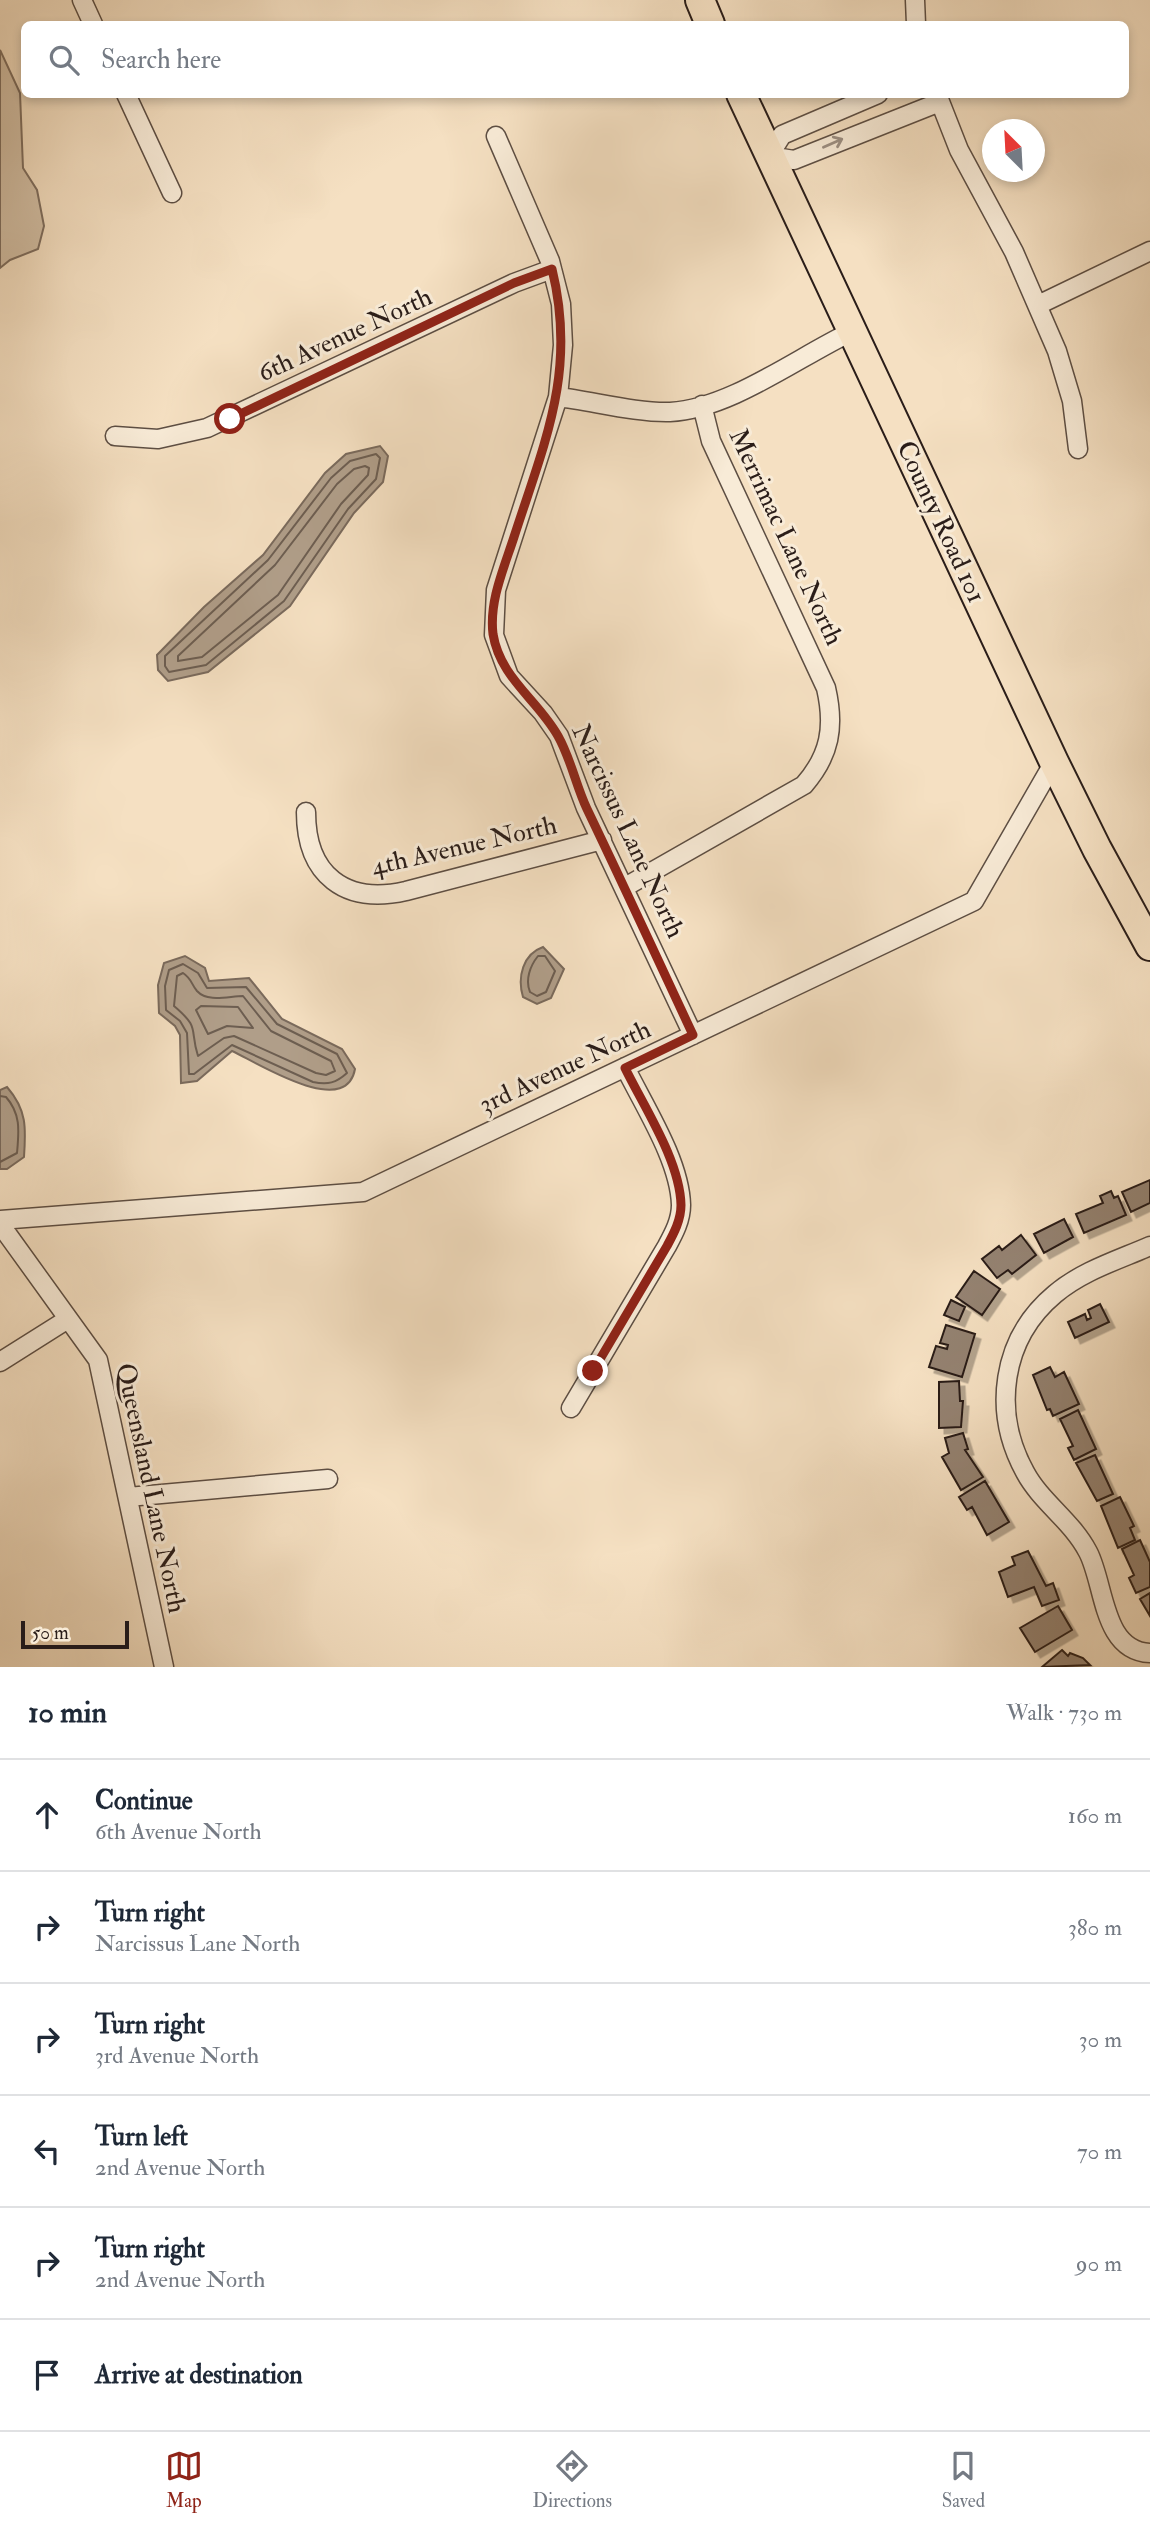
<!DOCTYPE html>
<meta charset="utf-8">
<style>
:root{--surface:#fff;--page:#f2f2f3;--text:#1f2937;--muted:#747a83;--line:#e0e1e3;--accent:#8f2418}
body{margin:0;font-family:"IM FELL Double Pica",serif;background:var(--page);color:var(--text)}
.compass{position:absolute;left:982px;top:119px;width:63px;height:63px;border-radius:50%;background:var(--surface);box-shadow:0 4px 10px #0003;rotate:336deg}
.scale{position:absolute;left:21px;bottom:18px;width:108px;box-sizing:border-box;padding-left:7px;border:4px solid #2a1d19;border-top:0;font-size:19px;line-height:24px;white-space:nowrap;color:#2a1d19;-webkit-text-stroke:5px #f8ebd7;paint-order:stroke}
.stop{position:absolute;width:21px;height:21px;margin:-16px;border:5px solid #8f2418;border-radius:50%;background:#fff}
.stop.end{background:#8f2418;border-color:#fff;box-shadow:0 2px 7px #0008}
.list{margin:0;padding:0;list-style:none}
h2{display:flex;justify-content:space-between;align-items:center;height:91px;margin:0;padding:0 28px;font-size:30px}
h2 small{font-size:23px;font-weight:400;color:var(--muted)}
.list li{display:grid;grid-template-columns:46px 1fr auto;gap:21px;align-items:center;box-sizing:border-box;height:112px;padding:0 28px;border-top:2px solid var(--line)}
.list b{display:block;font-size:26px;white-space:nowrap}
.list p{margin:0;font-size:23px;white-space:nowrap;color:var(--muted)}
.list em{font-size:23px;font-style:normal;color:var(--muted)}
.icon{flex:none;width:38px;height:38px;fill:none;stroke:currentColor;stroke-width:2;stroke-linecap:round;stroke-linejoin:round}
.map{position:relative;flex:none;width:1150px;height:1667px;overflow:hidden}
.search{position:absolute;background:var(--surface);box-shadow:0 4px 10px #0003;left:21px;right:21px;top:21px;height:77px;display:flex;align-items:center;gap:18px;box-sizing:border-box;padding:0 24px;border-radius:10px;color:var(--muted);font-size:26px}
.sheet{height:763px;background:var(--surface)}
nav{display:flex;justify-content:space-around;align-items:center;box-sizing:border-box;height:98px;border-top:2px solid var(--line);background:var(--surface);font-size:19px;color:var(--muted)}
nav a{display:grid;justify-items:center;gap:4px}
nav .on{color:var(--accent)}
.map>svg:first-child{display:block}
.green{fill:#d2bfa5;stroke:#7e6e5f;stroke-width:2}
.water{fill:#b09e89;stroke:#7a6a5c;stroke-width:2}
.lines{fill:none;stroke-linecap:round;stroke-linejoin:round}
.shore{stroke:#6d5e51;stroke-width:2}
.building{fill:#948271;stroke:#2a1d19;stroke-width:2;filter:url(#shadow)}
.street-casing{stroke:#5d4e43;stroke-width:21}
.primary-casing{stroke:#2a1d19;stroke-width:32}
.street{stroke:#f8ebd7;stroke-width:18}
.primary{stroke:#f5e0c2;stroke-width:28}
.oneway{stroke:#9b8e82}
.route{stroke:#8f2418;stroke-width:9}
.labels{text-anchor:middle;dominant-baseline:central;stroke-width:6;stroke-linejoin:round;paint-order:stroke}
.street-label{font-size:26px;fill:#2a1d19;stroke:#f8ebd7}
</style>
<div class="map">
<svg width="1150" height="1667" viewBox="0 0 1150 1667">
<defs>
<filter id="shadow"><feDropShadow dx="5.5" dy="5.5" stdDeviation="0" flood-color="#0004"/></filter>
</defs>
<rect width="100%" height="100%" fill="#f5e0c2"/>
<filter id="stains"><feTurbulence type="fractalNoise" baseFrequency=".00286" numOctaves="4"/><feColorMatrix values="0 0 0 0 .2 0 0 0 0 .09 0 0 0 0 .02 0 0 0 .5 -.17"/></filter>
<radialGradient id="worn" r=".72"><stop offset=".6" stop-color="#630" stop-opacity="0"/><stop offset="1" stop-color="#630" stop-opacity=".3"/></radialGradient>
<!-- green -->
<path class="green" d="M0 50 20 93 23 168 37 190 44 226 38 249 10 260 0 268Z"/>
<!-- water -->
<path class="water" d="M380 446 388 456 383 482 354 513 290 606 208 672 168 681 158 670 157 655 204 607 263 555 325 473 346 454Z
M543 947 564 969 551 998 537 1004 523 997C517 977 523 954 543 947Z
M185 956 205 968 209 981 249 978 282 1019 342 1049 355 1069C346 1120 256 1062 232 1051L197 1081 181 1083 180 1035 175 1026 159 1013 158 985 164 963Z
M7 1087C27 1110 26 1128 24 1157L7 1169H0V1090Z"/>
<g class="lines">
<!-- shore -->
<path class="shore" d="M376 454 380 458 376 479 348 509 284 601 206 665 169 672 165 666V656L268 560 331 478 350 461Z
M365 466 369 468 368 475 341 504 278 595 202 657 178 661V656L275 565 337 484 354 469Z
M538 956H545L555 971 546 992 537 996 530 992C525 980 530 966 538 956Z
M183 964 198 973 207 988 246 987 277 1024 337 1054 347 1073C336 1083 328 1085 313 1082L232 1045 194 1074H189L187 1033 180 1021 166 1010 165 986 169 970Z
M183 973C192 979 191 984 197 991 208 1003 229 996 243 996L271 1031 331 1061 335 1071 326 1075 316 1073 234 1036 224 1038 198 1056C189 1028 201 1029 174 1006L177 976Z
M201 1006 238 1007 253 1028 227 1026 208 1034 196 1010Z
M0 1096 6 1097C21 1114 19 1131 17 1153L0 1162"/>
</g>
<!-- building -->
<path class="building" d="M1150 1180V1203L1131 1212 1122 1192Z
M1111 1191 1114 1198 1118 1196 1126 1215 1084 1233 1076 1214 1103 1203 1100 1196Z
M1064 1219 1073 1237 1044 1253 1034 1234Z
M1021 1235 1036 1255 1012 1274 1008 1270 997 1278 982 1259 999 1246 1002 1250Z
M974 1271 1000 1289 982 1315 956 1297Z
M951 1300 965 1307 959 1321 944 1315Z
M1100 1304 1109 1322 1075 1338 1068 1322 1085 1314 1087 1320 1091 1318 1088 1310Z
M946 1325 975 1334 962 1377 929 1367 936 1346 947 1349 948 1345 940 1343Z
M1050 1367 1055 1377 1064 1372 1079 1404 1053 1416 1050 1409 1047 1410 1033 1375Z
M959 1381 960 1401H963L961 1427 939 1428V1382Z
M1078 1410 1096 1449 1074 1460 1068 1448 1073 1446 1060 1419Z
M963 1433 968 1449 965 1450 983 1477 961 1490 942 1457 949 1453 945 1438Z
M1095 1455 1113 1494 1097 1501 1076 1463Z
M985 1481 1009 1522 987 1535 972 1507 967 1510 959 1497Z
M1120 1497 1134 1526 1130 1528 1135 1540 1118 1548 1101 1506Z
M1140 1540 1150 1562V1587L1136 1593 1129 1578 1134 1575 1122 1549Z
M1028 1551 1046 1586 1053 1583 1059 1600 1042 1606 1034 1587 1008 1597 999 1572 1015 1565 1012 1557Z
M1150 1593V1616L1140 1599Z
M1058 1606 1072 1630 1035 1652 1020 1628Z
M1062 1650 1068 1656 1070 1653 1083 1658 1090 1665 1042 1667Z"/>
<g class="lines">
<!-- street casing -->
<g class="street-casing">
<path id="street" d="M82 0 93 24
M915 0 916 24
M126 94 172 193
M878 94 782 135 769 156 794 160 940 102
M937 94 959 150 1014 252 1057 351 1072 401 1078 449
M496 136 550 261 561 304 563 345 558 397 496 590 494 635 509 676 543 713 559 736 586 808 693 1035
M1038 305 1150 251
M558 397C592 401 636 413 670 412 730 409 798 357 851 332
M115 436 158 439 207 428 514 283 552 269
M306 812C306 875 345 905 406 891L602 840
M625 887 804 785C830 755 835 727 826 688L711 441 702 405
M0 1220 363 1192 974 901 1054 762
M0 1224 98 1360 164 1667
M1150 1246C1118 1260 1082 1271 1055 1294 1001 1339 992 1412 1025 1472 1041 1502 1072 1521 1088 1552 1105 1584 1102 1651 1150 1653
M0 1362 68 1319
M571 1408 667 1246C674 1233 681 1220 681 1205 680 1161 644 1106 625 1067
M128 1497 328 1479"/>
</g>
<!-- primary casing -->
<g class="primary-casing">
<path id="primary" d="M700 0 710 24
M741 94 1054 762 1097 849 1150 946"/>
</g>
<!-- street -->
<use href="#street" class="street"/>
<!-- primary -->
<use href="#primary" class="primary"/>
</g>
<!-- one-way arrows -->
<defs><path id="oneway-shaft" d="M-6 0H5M1.5-3L5.5 0L1.5 3" fill="none" stroke-width="1.6" stroke-linecap="round" stroke-linejoin="round" transform="scale(1.75)"/></defs>
<use class="oneway" href="#oneway-shaft" transform="translate(833 143) rotate(-24)"/>
<g class="lines">
<!-- route -->
<path class="route" d="M230 419 514 283 552 269C577 371 545 441 514 537 504 568 489 601 493 634 500 678 538 700 558 736 571 759 576 786 587 809 623 884 658 960 693 1035L625 1068C644 1107 680 1161 681 1205 681 1220 674 1233 667 1246L593 1371"/>
</g>
<g class="labels">
<!-- street labels -->
<g class="street-label">
<text transform="translate(345 335) rotate(-25)">6th Avenue North</text>
<text transform="translate(941 522) rotate(65)">County Road 101</text>
<text transform="translate(786 537) rotate(65)">Merrimac Lane North</text>
<text transform="translate(628 831) rotate(65)">Narcissus Lane North</text>
<text transform="translate(464 846) rotate(-13)">4th Avenue North</text>
<text transform="translate(565 1067) rotate(-25)">3rd Avenue North</text>
<text transform="translate(151 1488) rotate(78)">Queensland Lane North</text>
</g>
</g>
<rect width="100%" height="100%" filter="url(#stains)"/>
<rect width="100%" height="100%" fill="url(#worn)"/>
</svg>
<svg class="compass" viewBox="-18 -18 36 36"><path d="M0-13l5 13h-10z" fill="#e53935"/><path d="M0 13l5-13h-10z" fill="#747a83"/></svg>
<div class="scale">50 m</div>
<div class="stop" style="left:230px;top:419px"></div>
<div class="stop end" style="left:593px;top:1371px"></div>
<div class="search"><svg class="icon" aria-label="search" viewBox="0 0 24 24"><circle cx="10" cy="10" r="6"/><path d="M15 15l6 6"/></svg>Search here</div>
</div>
<section class="sheet">
<h2>10 min<small>Walk · 730 m</small></h2>
<ul class="list">
<li><svg class="icon" aria-label="ahead" viewBox="0 0 24 24"><path d="M12 20V5M6 11l6-6 6 6"/></svg><div><b>Continue</b><p>6th Avenue North</p></div><em>160 m</em></li>
<li><svg class="icon" aria-label="right" viewBox="0 0 24 24"><path d="M7 20v-9h11M14 6l5 5-5 5"/></svg><div><b>Turn right</b><p>Narcissus Lane North</p></div><em>380 m</em></li>
<li><svg class="icon" aria-label="right" viewBox="0 0 24 24"><path d="M7 20v-9h11M14 6l5 5-5 5"/></svg><div><b>Turn right</b><p>3rd Avenue North</p></div><em>30 m</em></li>
<li><svg class="icon" aria-label="left" viewBox="0 0 24 24"><path d="M17 20v-9H6M10 6l-5 5 5 5"/></svg><div><b>Turn left</b><p>2nd Avenue North</p></div><em>70 m</em></li>
<li><svg class="icon" aria-label="right" viewBox="0 0 24 24"><path d="M7 20v-9h11M14 6l5 5-5 5"/></svg><div><b>Turn right</b><p>2nd Avenue North</p></div><em>90 m</em></li>
<li><svg class="icon" aria-label="arrive" viewBox="0 0 24 24"><path d="M6 21V4h12l-3 4 3 4H6"/></svg><div><b>Arrive at destination</b></div></li>
</ul>
</section>
<nav>
<a class="on"><svg class="icon" aria-label="map" viewBox="0 0 24 24"><path d="M3 6l6-2 6 2 6-2v14l-6 2-6-2-6 2zM9 4v14M15 6v14"/></svg>Map</a>
<a><svg class="icon" aria-label="directions" viewBox="0 0 24 24"><path d="M12 3l9 9-9 9-9-9zM9 14v-3h6M13 9l2 2-2 2"/></svg>Directions</a>
<a><svg class="icon" aria-label="saved" viewBox="0 0 24 24"><path d="M7 4h10v16l-5-4-5 4z"/></svg>Saved</a>
</nav>
